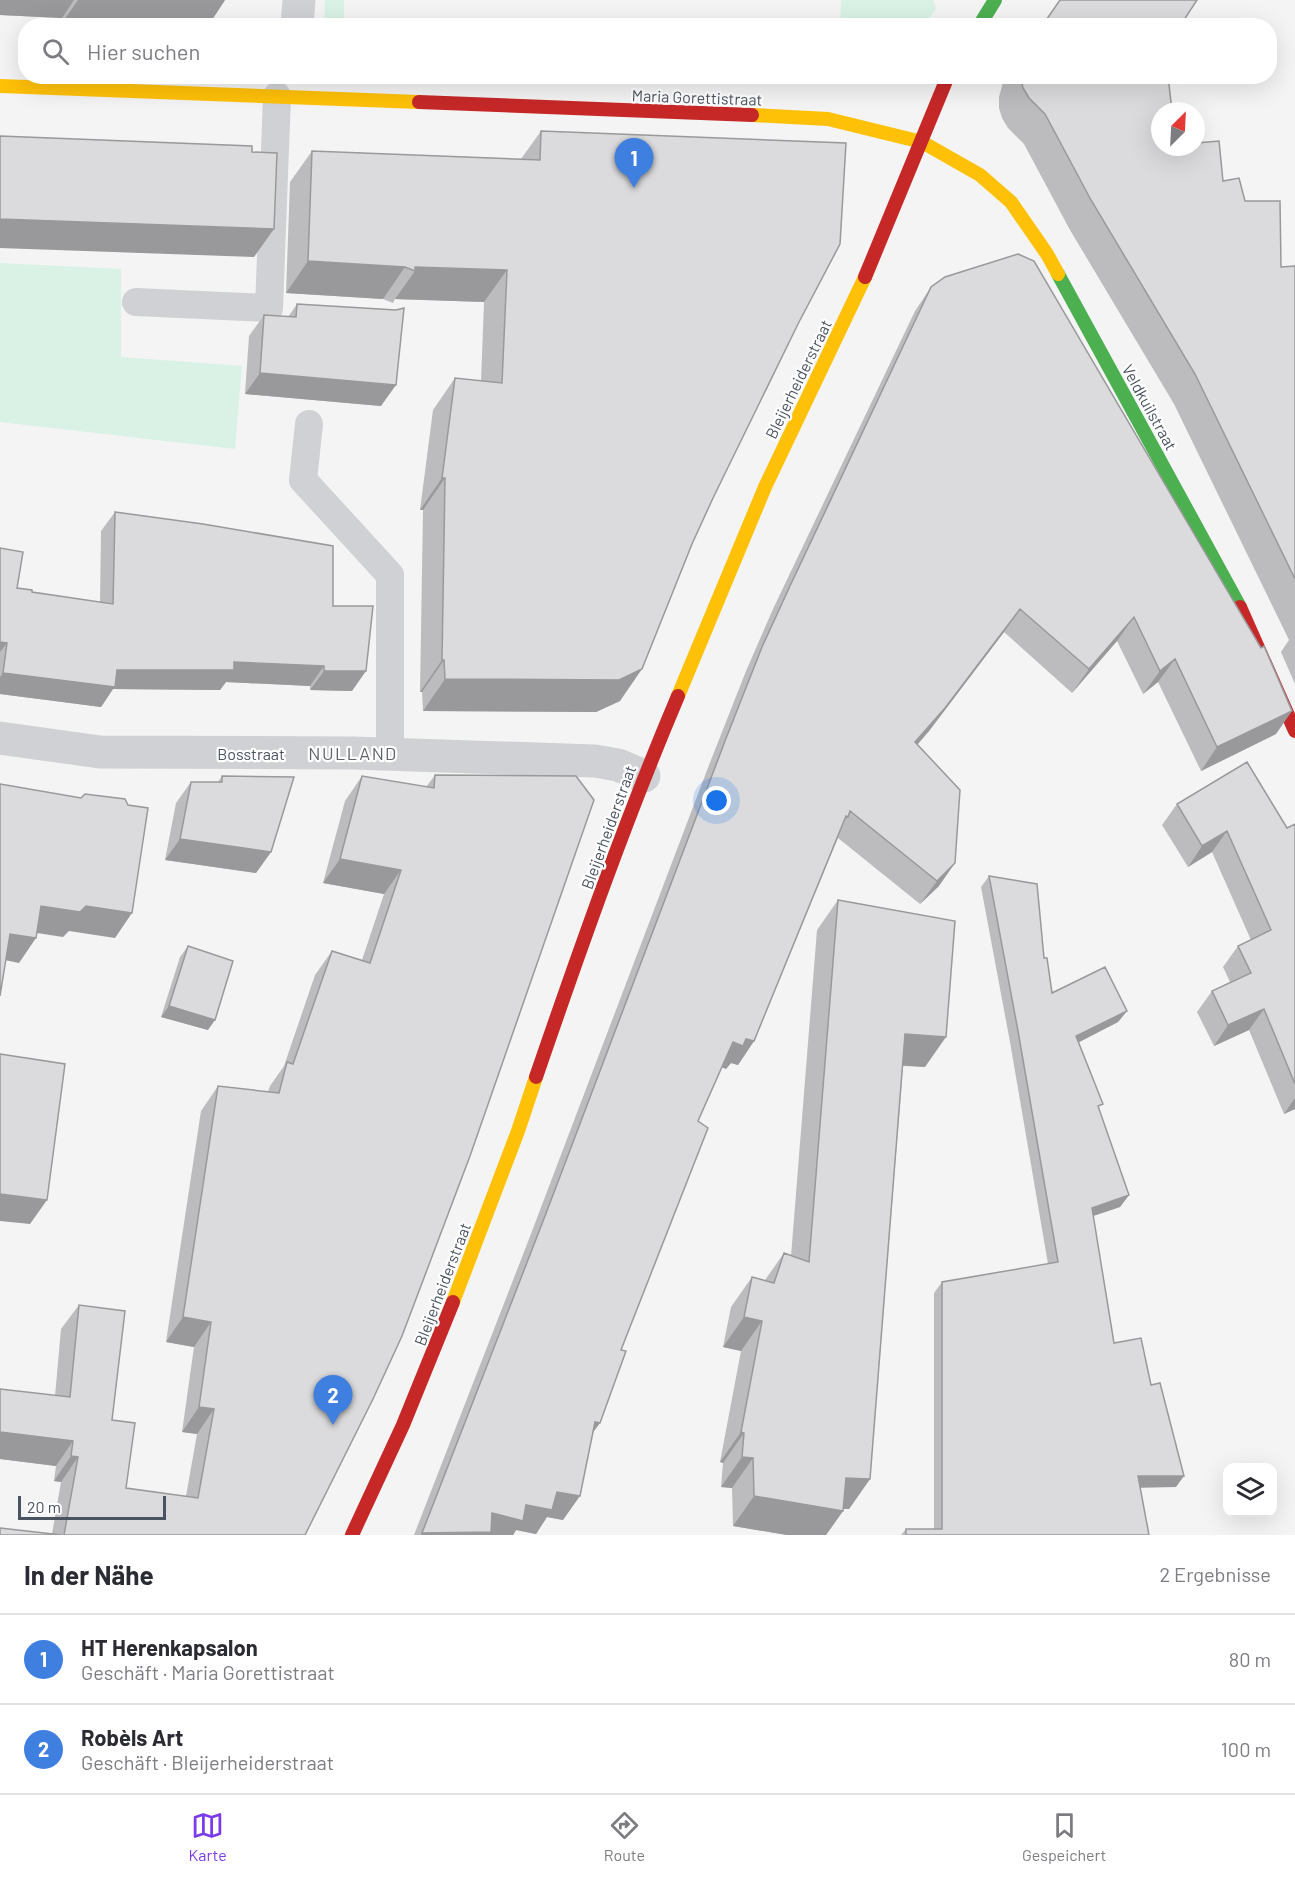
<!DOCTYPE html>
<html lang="de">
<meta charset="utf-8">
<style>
:root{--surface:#fff;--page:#f7f7f7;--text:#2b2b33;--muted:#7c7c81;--line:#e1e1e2;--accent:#7c3aed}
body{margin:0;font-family:Barlow,sans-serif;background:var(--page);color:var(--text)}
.controls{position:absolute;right:18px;bottom:18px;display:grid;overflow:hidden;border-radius:12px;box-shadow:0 6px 24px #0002}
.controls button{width:54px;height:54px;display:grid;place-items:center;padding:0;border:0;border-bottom:2px solid var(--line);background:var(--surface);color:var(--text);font:30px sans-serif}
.compass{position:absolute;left:1151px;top:102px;width:54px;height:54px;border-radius:50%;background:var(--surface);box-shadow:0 6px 24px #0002;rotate:24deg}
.scale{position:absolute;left:18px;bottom:15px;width:148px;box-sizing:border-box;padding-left:6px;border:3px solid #4a5360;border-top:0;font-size:16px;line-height:21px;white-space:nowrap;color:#4a5360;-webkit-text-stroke:4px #fff;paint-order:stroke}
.you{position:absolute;left:717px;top:801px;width:21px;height:21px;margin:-15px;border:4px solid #fff;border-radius:50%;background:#1a73e8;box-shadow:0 0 0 9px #1a73e833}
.badge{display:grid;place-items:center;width:39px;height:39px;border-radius:50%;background:var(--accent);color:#fff;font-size:20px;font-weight:700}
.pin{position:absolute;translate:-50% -50px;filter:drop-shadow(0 2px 3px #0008)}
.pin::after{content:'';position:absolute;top:32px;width:21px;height:18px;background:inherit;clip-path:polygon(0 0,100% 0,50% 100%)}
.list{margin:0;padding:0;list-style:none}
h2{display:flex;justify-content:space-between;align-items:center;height:78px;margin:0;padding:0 24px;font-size:26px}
h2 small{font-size:20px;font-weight:400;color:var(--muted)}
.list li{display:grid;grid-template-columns:39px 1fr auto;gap:18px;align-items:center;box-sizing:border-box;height:90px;padding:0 24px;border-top:2px solid var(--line)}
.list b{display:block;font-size:22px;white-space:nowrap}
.list p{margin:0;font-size:20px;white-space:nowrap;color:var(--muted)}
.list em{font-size:20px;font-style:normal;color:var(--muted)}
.icon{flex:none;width:33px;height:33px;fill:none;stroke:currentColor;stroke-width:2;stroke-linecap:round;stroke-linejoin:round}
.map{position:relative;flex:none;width:1295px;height:1535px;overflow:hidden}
.search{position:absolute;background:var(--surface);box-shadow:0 6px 24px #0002;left:18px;right:18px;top:18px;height:66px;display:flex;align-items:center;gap:15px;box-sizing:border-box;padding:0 21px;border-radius:24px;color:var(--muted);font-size:22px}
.sheet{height:258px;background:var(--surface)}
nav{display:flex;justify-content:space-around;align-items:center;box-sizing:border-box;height:84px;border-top:2px solid var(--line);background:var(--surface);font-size:16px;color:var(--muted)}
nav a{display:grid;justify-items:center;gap:3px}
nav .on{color:var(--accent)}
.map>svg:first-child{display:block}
.green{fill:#d9f2e5}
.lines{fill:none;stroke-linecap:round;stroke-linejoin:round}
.lane{stroke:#cfd1d4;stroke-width:28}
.street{stroke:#cfd1d4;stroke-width:33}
.fast{stroke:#4caf50;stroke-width:14}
.slow{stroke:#ffc107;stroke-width:14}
.jam{stroke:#c62828;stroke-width:14}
.wall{fill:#bcbcbe}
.shaded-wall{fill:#99999b}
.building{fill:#dbdbdd;stroke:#99999b;stroke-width:1.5}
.labels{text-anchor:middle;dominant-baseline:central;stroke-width:4.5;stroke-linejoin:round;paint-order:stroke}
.street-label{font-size:16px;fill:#4a5360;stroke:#fff}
.neighbourhood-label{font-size:18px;letter-spacing:1.5px;fill:#5f6267;stroke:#fff}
</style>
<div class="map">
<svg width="1295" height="1535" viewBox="0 0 1295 1535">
<rect width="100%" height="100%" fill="#f4f4f4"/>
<!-- green -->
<path class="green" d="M325 0H344V25H324Z
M841 0H933L936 9 924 25H840Z
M838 77V76L886 77C872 85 855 83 838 82Z
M0 263 121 269V357L242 366 235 449 0 422Z"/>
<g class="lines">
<!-- lane -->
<path class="lane" d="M136 302 269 308 277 96
M309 424 303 480 390 575V754"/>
<!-- street -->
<path class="street" d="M297 26 299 0
M0 738 100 752 353 753 595 761 618 765 644 776"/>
<!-- fast -->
<path class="fast" d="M979 26 995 0
M1058 274 1240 607"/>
<!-- slow -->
<path class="slow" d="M0 86 419 102
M752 115 828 119 922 142 980 175 1011 202 1047 254 1058 274
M678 696 765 487 865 277
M453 1302 518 1131 536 1077"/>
<!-- jam -->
<path class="jam" d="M419 102 752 115
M865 277 948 76
M1240 607 1295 731
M536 1077C580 949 625 821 678 696
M352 1535 403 1425 453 1302"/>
</g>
<!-- wall -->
<path class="wall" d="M0 0H225L208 26H119L62 23V18L0 15Z
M1007 76H1168L1160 147 1223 181 1245 201 1281 267 1295 266V684L1281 652 1289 640 1174 404 1070 230 1024 144 1008 128 1002 118 999 108V97L1003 82Z
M541 131 798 324 713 498 620 701 596 712 423 711 422 692H420L423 510H420L433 410 455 378 481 381 484 302 395 299 393 303 383 299 286 293 290 182 312 151 521 159Z
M931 287 1276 734 1201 771 1158 682 1143 694 1117 641 1072 693 1004 632 929 731 917 745 939 886 920 904 838 838 754 1041 738 1065 731 1063 726 1069 722 1067 698 1121 563 1520 547 1517 536 1534 516 1530 513 1535H414L529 1239 709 765 746 671 773 609 915 311Z
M297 304 381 406 245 394 249 336 264 315 288 317Z
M115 512 333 606 352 691 310 690V686L226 682 220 690 113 689 101 707 0 694V548L17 588 32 592 100 602 101 531Z
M435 775 576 776 305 1535H0L52 1534 61 1482 54 1481 56 1466 0 1459V1389L55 1396 61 1329 79 1305 112 1420 126 1488 186 1496 197 1434 182 1432 194 1347 166 1342 201 1111 218 1086 268 1092 270 1086 284 1066 315 975 332 951 362 960 384 894 323 883 345 801 362 776 426 787Z
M222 776 271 852 256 873 165 860 176 803 191 782H218Z
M1177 804 1287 828 1295 824V1109L1284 1114 1249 1030 1214 1046 1197 1012 1212 991 1230 982 1223 967 1238 946 1251 940 1212 852 1188 867 1162 825Z
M989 876 1044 958 1052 993 1127 1011 1118 1022 1078 1042 1099 1110 1129 1195 1120 1207 1093 1216 1114 1343 1176 1487H1140L1149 1535H901L906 1529H934V1293L942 1282 1048 1264 1010 1042 981 887Z
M838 900 925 1067 903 1066 870 1479 849 1509H843V1511L826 1535H787L733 1526 732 1488 721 1487 723 1463 720 1462 741 1351 723 1347 731 1307 752 1277 765 1280 784 1253 791 1256 817 930Z
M188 946 208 1030 161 1017 180 957Z"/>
<!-- shaded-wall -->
<path class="shaded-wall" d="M0 0H74L62 18 0 15Z
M78 0H225L208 26H119L62 23Z
M0 219 274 229 254 257 0 248Z
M308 261 405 267 383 299 286 293Z
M415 267 507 270 484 302 395 299 415 271Z
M260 373 396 385 381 406 245 394Z
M442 478H445L423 510H420Z
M1020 609 1004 632 929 731 899 766 915 742Z
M1134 617 1117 641 1072 693 1089 669Z
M0 642 7 643 0 652Z
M1175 659 1158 682 1143 694 1160 671Z
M442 660H444L422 692H420Z
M234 662 324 666 310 686 226 682 220 690 113 689 101 707 0 694V677L3 673 117 670Z
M642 669 620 701 596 712 423 711 445 679Z
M324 671H366L352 691 310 690Z
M1292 711 1276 734 1201 771 1217 747Z
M1227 831 1212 852 1188 867 1202 846Z
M180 839 271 852 256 873 165 860Z
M340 859 401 870 384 894 323 883Z
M955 863 939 886 920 904 937 881Z
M41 906H86L132 913 115 938 69 931 63 937 24 931Z
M10 934 36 938 19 963 0 959Z
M169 1006 215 1020 208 1030 161 1017Z
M1264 1009 1249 1030 1214 1046 1228 1025Z
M1127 1011 1118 1022 1068 1048 1076 1036Z
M905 1034 946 1037 925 1067 884 1064Z
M746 1039 754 1041 738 1065 731 1063 726 1069 717 1065 733 1042Z
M1295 1098V1109L1284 1114Z
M0 1194 47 1200 30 1224 0 1221Z
M1129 1195 1120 1207 1084 1219 1092 1208Z
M183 1317 211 1322 194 1347 166 1342Z
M744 1317 762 1321 741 1351 723 1347Z
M199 1407 214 1409 197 1434 182 1432Z
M595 1422 600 1423 583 1446Z
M0 1432 73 1441 56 1466 0 1459Z
M741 1432 744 1433 723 1463 720 1462Z
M71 1456 78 1457 61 1482 54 1481Z
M742 1457 753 1458 732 1488 721 1487Z
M1138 1476H1184L1176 1487 1130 1488Z
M846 1478 870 1479 849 1509 827 1508 843 1511 826 1535H787L733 1526 754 1496Z
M557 1492 580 1496 563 1520 547 1517 536 1534 516 1530 513 1535H421L422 1533 492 1513 526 1505Z"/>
<!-- building -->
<path class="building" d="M1060 0H1197L1180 26H1042Z
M1020 76H1168L1172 111H1160V147H1196V143L1219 141 1223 181 1239 178 1245 201H1280L1281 267 1295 266V579L1195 374 1091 200 1045 114 1029 98 1023 88Z
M541 131 846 143 840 244 798 324 713 498 692 544 642 669 619 680 445 679 444 660H442L445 478H442L455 378 502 383 507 270 415 267V271L405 267 308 261 312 151 540 160Z
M0 136 252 146V152L277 153 274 229 0 219Z
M1018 254 1034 261 1261 648 1264 646 1292 711 1217 747 1175 659 1160 671 1134 617 1089 669 1020 609 945 708 915 742 960 790 955 863 937 881 850 811 848 817 846 816 754 1041 746 1039 743 1046 733 1042 698 1121 708 1128 621 1350 626 1351 600 1423 595 1422 580 1496 557 1492 552 1510 526 1505 523 1521 492 1513 491 1532 422 1533 545 1216 725 741 762 647 790 586 931 287 945 277Z
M297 304 396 310 404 308 396 385 260 373 264 315 296 317Z
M115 512 203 524 333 546V606H373L366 671H324V666L234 662V670H117L115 687 3 673 7 643 0 642V548L23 552 17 588 32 590V592L113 604Z
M1247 762 1287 828 1295 824V1084L1264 1009 1228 1025 1212 991 1251 973 1238 946 1271 930 1227 831 1202 846 1177 804Z
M435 775 576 776 594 800 470 1156 402 1336 373 1399 305 1535H64L78 1457 71 1456 73 1441 0 1432V1389L70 1397 79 1305 125 1311 112 1420 135 1423 126 1488 198 1498 214 1409 199 1407 211 1322 183 1317 218 1086 279 1093 287 1062 293 1064 332 951 370 963 401 870 340 859 362 776 434 788Z
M222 776 294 777 271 852 180 839 191 782H222Z
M0 784 81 798 85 794 125 799 128 805 148 808 132 913 86 906 80 912 41 906 36 938 10 934 0 996Z
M989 876 1037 884 1044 958H1047L1052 993 1105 967 1127 1011 1076 1036 1103 1104 1098 1106 1129 1195 1092 1208 1114 1343 1141 1338 1151 1385 1160 1383 1184 1476H1138L1149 1535H906V1529H942V1282L1058 1262 1018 1031Z
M838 900 955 921 946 1037 905 1034 870 1479 846 1478 843 1511 754 1496 753 1458 742 1457 744 1433 741 1432 762 1321 744 1317 752 1277 774 1283 784 1253 809 1262Z
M188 946 233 961 215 1020 169 1006Z
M0 1054 65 1064 47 1200 0 1194Z
M0 1528 62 1535H0Z"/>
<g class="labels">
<!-- street labels -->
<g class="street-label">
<text transform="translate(697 97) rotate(2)">Maria Gorettistraat</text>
<text transform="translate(798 379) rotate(-64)">Bleijerheiderstraat</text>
<text transform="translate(1150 407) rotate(61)">Veldkuilstraat</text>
<text x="251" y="753">Bosstraat</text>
<text transform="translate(608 827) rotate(-70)">Bleijerheiderstraat</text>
<text transform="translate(442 1284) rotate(-69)">Bleijerheiderstraat</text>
</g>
<!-- neighbourhood labels -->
<g class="neighbourhood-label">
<text x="353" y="753">NULLAND</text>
</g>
</g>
</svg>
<div class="controls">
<button><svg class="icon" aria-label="layers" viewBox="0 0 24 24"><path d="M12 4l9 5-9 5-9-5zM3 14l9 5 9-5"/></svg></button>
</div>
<svg class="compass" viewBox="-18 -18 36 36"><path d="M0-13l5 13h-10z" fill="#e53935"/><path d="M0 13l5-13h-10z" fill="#7c7c81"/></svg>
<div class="scale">20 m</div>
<div class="you"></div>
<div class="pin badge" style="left:634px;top:188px;background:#3f7fe0">1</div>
<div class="pin badge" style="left:333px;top:1425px;background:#3f7fe0">2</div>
<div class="search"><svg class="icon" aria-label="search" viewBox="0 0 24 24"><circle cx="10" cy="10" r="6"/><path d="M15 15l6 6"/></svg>Hier suchen</div>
</div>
<section class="sheet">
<h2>In der Nähe<small>2 Ergebnisse</small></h2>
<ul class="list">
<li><span class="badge" style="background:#3f7fe0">1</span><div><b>HT Herenkapsalon</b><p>Geschäft · Maria Gorettistraat</p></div><em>80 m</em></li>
<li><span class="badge" style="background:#3f7fe0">2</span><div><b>Robèls Art</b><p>Geschäft · Bleijerheiderstraat</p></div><em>100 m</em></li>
</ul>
</section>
<nav>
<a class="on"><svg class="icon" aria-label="map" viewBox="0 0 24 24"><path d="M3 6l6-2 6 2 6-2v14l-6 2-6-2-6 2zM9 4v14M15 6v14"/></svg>Karte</a>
<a><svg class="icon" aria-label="directions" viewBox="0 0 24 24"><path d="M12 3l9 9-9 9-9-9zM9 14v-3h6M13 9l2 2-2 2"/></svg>Route</a>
<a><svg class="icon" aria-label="saved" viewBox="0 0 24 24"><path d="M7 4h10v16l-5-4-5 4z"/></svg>Gespeichert</a>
</nav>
